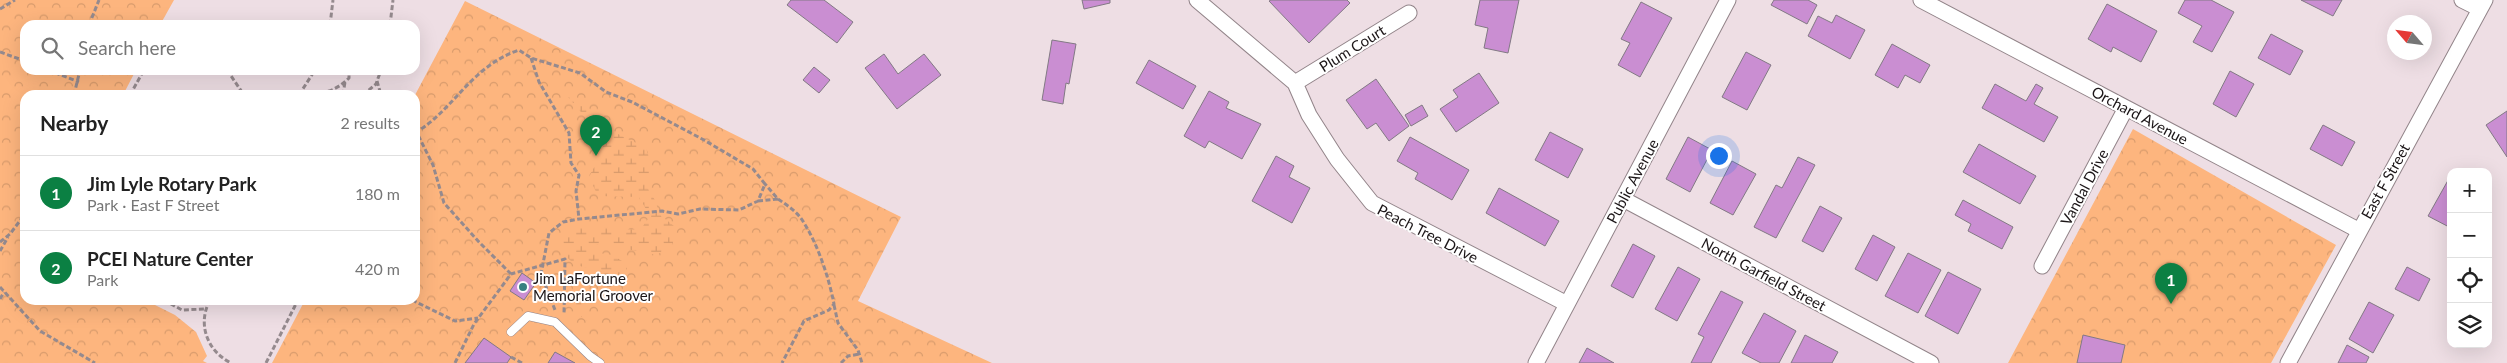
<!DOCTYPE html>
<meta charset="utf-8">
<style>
:root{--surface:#fff;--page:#f6f6f6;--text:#222;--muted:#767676;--line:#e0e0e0;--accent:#0b8043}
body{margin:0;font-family:Lato,sans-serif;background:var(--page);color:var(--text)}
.controls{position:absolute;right:15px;bottom:15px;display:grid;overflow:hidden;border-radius:10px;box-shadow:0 5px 20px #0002}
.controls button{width:45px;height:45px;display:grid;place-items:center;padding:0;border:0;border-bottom:1px solid var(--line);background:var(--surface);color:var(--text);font:25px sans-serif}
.compass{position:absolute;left:2387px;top:15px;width:45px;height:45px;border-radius:50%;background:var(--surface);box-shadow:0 5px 20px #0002;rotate:298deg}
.you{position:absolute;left:1718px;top:155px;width:18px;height:18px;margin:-12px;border:4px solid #fff;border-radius:50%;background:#1a73e8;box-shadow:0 0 0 8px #1a73e833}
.badge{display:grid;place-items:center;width:32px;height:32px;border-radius:50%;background:var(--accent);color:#fff;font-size:16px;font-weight:700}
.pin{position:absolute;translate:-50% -41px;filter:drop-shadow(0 1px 2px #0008)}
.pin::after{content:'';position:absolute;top:26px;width:18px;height:15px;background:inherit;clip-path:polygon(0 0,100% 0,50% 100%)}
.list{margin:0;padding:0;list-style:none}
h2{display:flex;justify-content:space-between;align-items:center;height:65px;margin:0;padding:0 20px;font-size:21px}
h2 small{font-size:16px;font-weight:400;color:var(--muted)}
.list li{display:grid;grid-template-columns:32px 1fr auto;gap:15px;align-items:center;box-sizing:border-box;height:75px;padding:0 20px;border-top:1px solid var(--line)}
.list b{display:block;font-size:19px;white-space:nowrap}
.list p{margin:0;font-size:16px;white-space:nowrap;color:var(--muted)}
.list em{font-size:16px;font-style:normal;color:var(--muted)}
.icon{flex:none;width:28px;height:28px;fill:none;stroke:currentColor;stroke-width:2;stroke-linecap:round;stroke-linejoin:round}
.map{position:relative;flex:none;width:2507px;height:363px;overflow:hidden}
.search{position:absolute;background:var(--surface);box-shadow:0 5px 20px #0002;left:20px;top:20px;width:400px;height:55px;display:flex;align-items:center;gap:12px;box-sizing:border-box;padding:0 18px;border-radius:15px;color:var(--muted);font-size:19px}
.panel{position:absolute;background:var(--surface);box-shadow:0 5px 20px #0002;left:20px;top:90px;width:400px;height:215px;border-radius:15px}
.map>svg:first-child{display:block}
.forest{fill:url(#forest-crowns)}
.wetland{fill:url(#wetland-marsh)}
.building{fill:#ca8ed2;stroke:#827984}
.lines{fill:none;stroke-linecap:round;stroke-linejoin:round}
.service-casing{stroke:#928489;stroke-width:9}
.minor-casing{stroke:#928489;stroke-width:17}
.path{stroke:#958a8e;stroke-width:3;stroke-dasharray:5 2.5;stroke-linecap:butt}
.service{stroke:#fff;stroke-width:8}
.minor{stroke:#fff;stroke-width:15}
.poi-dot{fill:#388181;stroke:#fff;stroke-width:2}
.labels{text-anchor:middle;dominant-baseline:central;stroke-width:4;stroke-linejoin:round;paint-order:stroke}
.street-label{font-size:15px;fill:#1b1517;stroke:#fff}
.poi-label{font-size:15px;fill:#1b1517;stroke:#fff;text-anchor:start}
</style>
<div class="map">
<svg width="2507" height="363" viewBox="0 0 2507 363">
<defs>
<pattern id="forest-crowns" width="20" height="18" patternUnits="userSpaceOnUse" patternTransform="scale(1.25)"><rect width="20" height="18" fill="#fdb57e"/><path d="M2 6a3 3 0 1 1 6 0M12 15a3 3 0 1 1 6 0" fill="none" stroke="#d89b6c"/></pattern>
<pattern id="wetland-marsh" width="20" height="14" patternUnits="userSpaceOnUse" patternTransform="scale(1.25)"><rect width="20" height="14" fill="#fdb57e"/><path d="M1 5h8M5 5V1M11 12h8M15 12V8" fill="none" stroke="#d89b6c"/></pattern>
</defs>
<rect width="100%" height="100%" fill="#eedee4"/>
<!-- forest -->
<path class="forest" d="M0 0H174L160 25H25V70H136L123 95H25V300H145L175 315 196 332 207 356 203 361 207 363H0Z
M465 1 901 217 858 301 992 363H272L305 300H415V95Z
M2133 129 2336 245 2271 363H2008Z"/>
<!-- wetland -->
<path class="wetland" d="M563 91 572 93 616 133 646 148C651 162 652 173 647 187L656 202 659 214 674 226 673 243 657 255 601 244 587 245V251L612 255 627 264V278L607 297 579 299 590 324 574 310 572 293 605 289 613 279 609 272C586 265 573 272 560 246 564 238 570 229 580 227 595 225 622 231 641 229L650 216 639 197 598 196 589 177 602 152 604 139Z"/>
<!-- building -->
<path class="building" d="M791 0H824L853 22 837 43 787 5Z
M1082 0H1110V3L1084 9Z
M1271 0H1347L1350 3 1309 43 1269 1Z
M1480 0H1519L1508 53 1484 48 1488 28 1475 25Z
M1774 0H1808L1817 5 1807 24 1771 5Z
M2185 0H2211L2234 12 2212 52 2193 42 2202 26 2178 13Z
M2301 0H2342L2333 16Z
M1641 2 1672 18 1640 77 1618 65 1630 43 1621 39Z
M2107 4 2157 31 2141 62 2113 47 2111 52 2088 39Z
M1836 15 1865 30 1850 59 1808 36 1818 16 1832 23Z
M2271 34 2303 51 2290 75 2258 58Z
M1052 40 1076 44 1069 84 1066 83 1063 104 1042 100Z
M1892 44 1930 65 1920 83 1905 75 1898 88 1875 75Z
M1746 52 1771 65 1747 110 1722 97Z
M884 54 898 74 924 54 941 75 897 109 865 68Z
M1149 60 1196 86 1183 109 1136 83Z
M814 67 830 80 819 93 803 80Z
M2230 71 2254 84 2236 117 2213 104Z
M1479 73 1499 103 1456 132 1440 109 1458 97 1453 90Z
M1376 79 1409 126 1389 141 1376 123 1367 129 1346 100Z
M1995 84 2026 101 2036 84 2043 88 2034 104 2058 117 2044 142 1982 108Z
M1209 91 1229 102 1226 108 1261 124 1242 159 1209 141 1205 148 1184 136Z
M1422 105 1428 116 1411 126 1405 115Z
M2507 111V157L2486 125Z
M2323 125 2355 142 2342 166 2310 149Z
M1550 132 1583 149 1568 178 1535 160Z
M1410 137 1469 170 1452 200 1415 179 1418 173 1397 161Z
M1688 137 1712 150 1690 192 1666 179Z
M1979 144 2036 176 2020 204 1963 172Z
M1276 156 1294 166 1289 177 1310 188 1292 223 1252 201Z
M1798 157 1815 165 1776 238 1754 227 1776 185 1782 188Z
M1732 161 1756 174 1733 215 1710 203Z
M2451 175V228L2428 216Z
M1499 188 1559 221 1545 246 1486 213Z
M1963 200 2013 227 2002 249 1968 231 1971 224 1955 215Z
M1820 206 1842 218 1823 252 1802 241Z
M1873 235 1895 247 1877 281 1855 269Z
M1633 244 1655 256 1633 298 1611 286Z
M1908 253 1941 270 1918 313 1885 296Z
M1678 267 1700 279 1677 321 1655 309Z
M2407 267 2430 279 2419 301 2395 289Z
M1948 272 1981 289 1958 334 1925 316Z
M522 273 536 283 524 300 510 291Z
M1721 291 1743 302 1711 363H1691L1704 337 1698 334Z
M2369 302 2394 315 2373 353 2349 339Z
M1764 313 1796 331 1779 363H1761L1742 353Z
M1805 335 1838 352 1832 363H1791Z
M2083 335 2125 345 2121 363H2077Z
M484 338 511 357 507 363H465Z
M2347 345 2369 357 2366 363H2338Z
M1587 348 1614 363H1579Z
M555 352 575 363H548Z"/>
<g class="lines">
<!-- service casing -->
<g class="service-casing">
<path id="service" d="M511 332 528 316 555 322 590 356 600 363"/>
</g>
<!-- minor casing -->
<g class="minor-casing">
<path id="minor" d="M1197 0 1295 83 1309 115 1337 159 1372 203 1567 304
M1921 0 2358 230
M2462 0 2480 9
M1295 83 1409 13
M1623 199 1931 363
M2042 266 2126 108
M1536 363 1728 0
M2288 363 2485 0"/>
</g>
<!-- path -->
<path class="path" d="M0 9 15 0
M89 25 99 0
M330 25 333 0
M390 25 393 0
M0 52 25 61
M531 58 539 82 569 133 571 163 579 175 576 191 579 219
M48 70 79 82
M227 70 244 95
M377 81 381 95
M74 95 80 70
M130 95 144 70
M299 95 315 70
M306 95C323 94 336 91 349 78V70
M343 95 345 82
M363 95 376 84 381 70
M415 129 433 165 444 203 479 242 511 274
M415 133C455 109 470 67 519 50L531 58 580 73 606 92 632 102 704 140 753 169 765 184 758 201 739 210 700 209 678 214 662 211 579 219 563 222 549 233 541 274 555 310
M778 199C788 206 798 212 804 223 818 245 829 278 834 304L829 310 804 321 782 363
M758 201 778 199 765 184
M0 242 10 234 25 214
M0 251 8 237
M0 287 40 331 95 363
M0 299 4 292
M164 300 182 310 205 309
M210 300C197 324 207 351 231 363
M412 300 455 321 478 318
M834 305 838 323 858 350 862 363
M511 357 522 363
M266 363 298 300
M455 363 474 324 511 274 565 259 564 314
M841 363 848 356 860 354"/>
<!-- service -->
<use href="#service" class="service"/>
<!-- minor -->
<use href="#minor" class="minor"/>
</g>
<!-- markers -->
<circle class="poi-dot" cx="523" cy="287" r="5"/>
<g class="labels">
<!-- street labels -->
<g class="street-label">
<text transform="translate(1352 48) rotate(-32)">Plum Court</text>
<text transform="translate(2140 115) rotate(28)">Orchard Avenue</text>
<text transform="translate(1632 181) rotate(-62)">Public Avenue</text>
<text transform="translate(2385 181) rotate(-61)">East F Street</text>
<text transform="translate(2084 187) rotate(-62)">Vandal Drive</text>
<text transform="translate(1428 233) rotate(27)">Peach Tree Drive</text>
<text transform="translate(1764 274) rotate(28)">North Garfield Street</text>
</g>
<!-- poi labels -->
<g class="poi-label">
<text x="533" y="278">Jim LaFortune<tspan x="533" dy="17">Memorial Groover</tspan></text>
</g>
</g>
</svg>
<div class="controls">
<button>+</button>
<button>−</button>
<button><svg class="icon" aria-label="locate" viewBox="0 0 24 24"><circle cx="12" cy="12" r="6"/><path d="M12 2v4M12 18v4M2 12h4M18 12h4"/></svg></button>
<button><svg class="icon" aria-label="layers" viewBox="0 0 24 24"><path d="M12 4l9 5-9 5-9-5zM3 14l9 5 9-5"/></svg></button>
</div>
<svg class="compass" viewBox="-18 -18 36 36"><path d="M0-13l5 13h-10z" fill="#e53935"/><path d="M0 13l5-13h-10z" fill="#767676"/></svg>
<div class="you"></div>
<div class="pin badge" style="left:2171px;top:304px">1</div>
<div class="pin badge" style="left:596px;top:156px">2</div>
<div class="search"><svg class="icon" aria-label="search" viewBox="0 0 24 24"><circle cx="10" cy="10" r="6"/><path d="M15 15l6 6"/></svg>Search here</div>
<section class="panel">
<h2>Nearby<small>2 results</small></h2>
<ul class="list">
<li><span class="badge">1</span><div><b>Jim Lyle Rotary Park</b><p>Park · East F Street</p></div><em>180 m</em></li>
<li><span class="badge">2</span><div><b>PCEI Nature Center</b><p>Park</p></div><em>420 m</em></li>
</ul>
</section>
</div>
